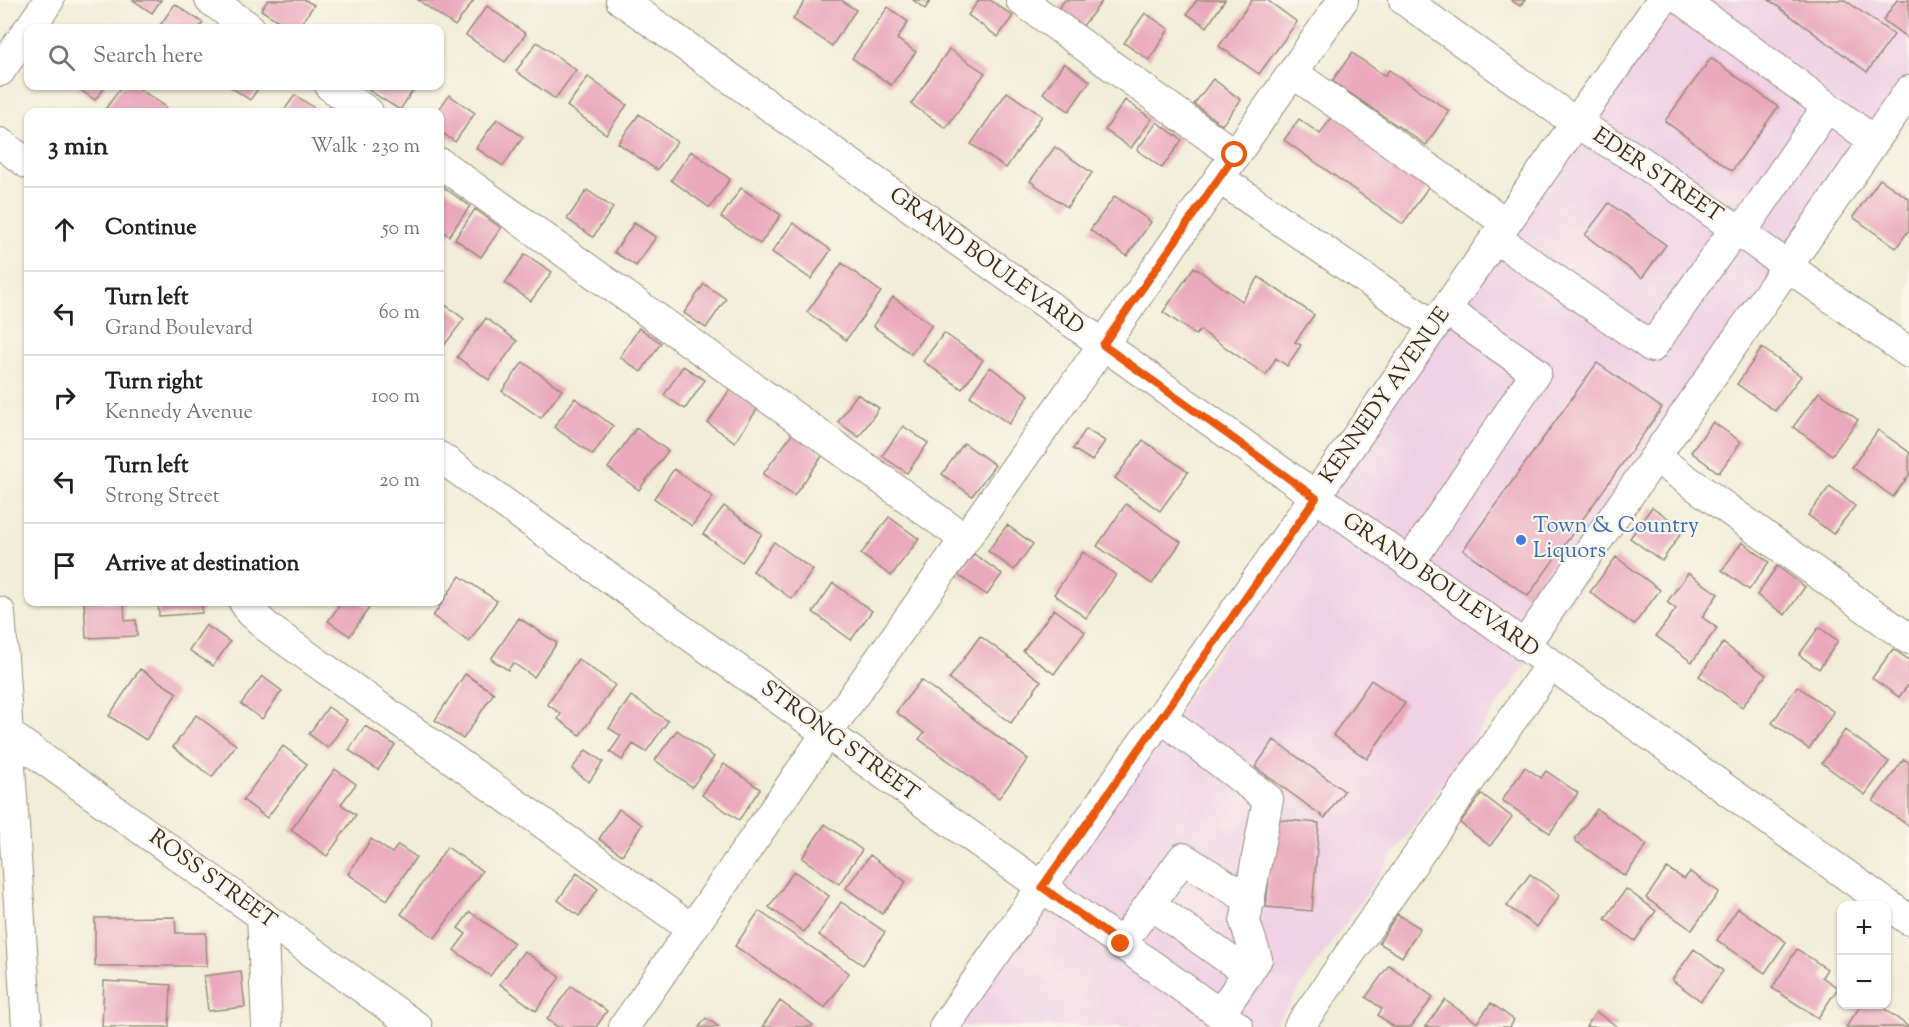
<!DOCTYPE html>
<meta charset="utf-8">
<style>
:root{--surface:#fff;--page:#f2f2f2;--text:#202124;--muted:#757577;--line:#e0e0e0}
body{margin:0;font-family:"Sorts Mill Goudy",serif;background:var(--page);color:var(--text)}
.controls{position:absolute;right:18px;bottom:18px;display:grid;overflow:hidden;border-radius:12px;box-shadow:0 2px 4px #0004}
.controls button{width:54px;height:54px;display:grid;place-items:center;padding:0;border:0;border-bottom:2px solid var(--line);background:var(--surface);color:var(--text);font:30px sans-serif}
.stop{position:absolute;width:18px;height:18px;margin:-14px;border:4px solid #ea580c;border-radius:50%;background:#fff}
.stop.end{background:#ea580c;border-color:#fff;box-shadow:0 2px 6px #0008}
.list{margin:0;padding:0;list-style:none}
h2{display:flex;justify-content:space-between;align-items:center;height:78px;margin:0;padding:0 24px;font-size:26px}
h2 small{font-size:20px;font-weight:400;color:var(--muted)}
.list li{display:grid;grid-template-columns:39px 1fr auto;gap:18px;align-items:center;box-sizing:border-box;height:84px;padding:0 24px;border-top:2px solid var(--line)}
.list b{display:block;font-size:22px;white-space:nowrap}
.list p{margin:0;font-size:20px;white-space:nowrap;color:var(--muted)}
.list em{font-size:20px;font-style:normal;color:var(--muted)}
.icon{flex:none;width:33px;height:33px;fill:none;stroke:currentColor;stroke-width:2;stroke-linecap:round;stroke-linejoin:round}
.map{position:relative;flex:none;width:1909px;height:1027px;overflow:hidden}
.search{position:absolute;background:var(--surface);box-shadow:0 2px 4px #0004;left:24px;top:24px;width:420px;height:66px;display:flex;align-items:center;gap:15px;box-sizing:border-box;padding:0 21px;border-radius:12px;color:var(--muted);font-size:22px}
.panel{position:absolute;background:var(--surface);box-shadow:0 2px 4px #0004;left:24px;top:108px;width:420px;height:498px;border-radius:12px}
.map>svg:first-child{display:block}
.built{fill:#f0d0e5}
.building{fill:#e9a8bc}
.lines{fill:none;stroke-linecap:round;stroke-linejoin:round}
.minor-casing{stroke:#968c7a;stroke-width:32}
.minor{stroke:#fff;stroke-width:30}
.route{stroke:#ea580c;stroke-width:8}
.shop-dot{fill:#3f7fe0;stroke:#fbf7ec;stroke-width:2}
.labels{text-anchor:middle;dominant-baseline:central;stroke-width:4.5;stroke-linejoin:round;paint-order:stroke}
.street-label{font-size:22px;fill:#3b2a1e;stroke:#fbf7ec}
.shop-label{font-size:22px;fill:#366cbe;stroke:#fbf7ec;text-anchor:start}
</style>
<div class="map">
<svg width="1909" height="1027" viewBox="0 0 1909 1027">
<rect width="100%" height="100%" fill="#fbf7ec"/>
<filter id="ink" filterUnits="userSpaceOnUse"><feTurbulence type="fractalNoise" baseFrequency=".0167" numOctaves="2"/><feDisplacementMap in="SourceGraphic" scale="12" xChannelSelector="R" yChannelSelector="G"/><feConvolveMatrix kernelMatrix="1 2 1 2 8 2 1 2 1" color-interpolation-filters="sRGB"/></filter>
<filter id="wash" filterUnits="userSpaceOnUse"><feTurbulence type="fractalNoise" baseFrequency=".008" numOctaves="4" result="noise"/><feDisplacementMap in="SourceGraphic" scale="24" xChannelSelector="R" yChannelSelector="G"/><feGaussianBlur stdDeviation="1.35" result="paint"/><feColorMatrix in="noise" values="0 0 0 0 0 0 0 0 0 0 0 0 0 0 0 0 0 1.4 0 .05"/><feComposite in="paint" operator="in"/></filter>
<g filter="url(#wash)">
<rect width="100%" height="100%" fill="#f2edd7"/>
<!-- built -->
<path class="built" d="M1675 0H1909V117L1273 1027H956Z"/>
<g id="blocks">
<!-- building -->
<path class="building" d="M133 0H161L152 13Z
M268 0H305L314 5 298 28H289L261 10Z
M418 0H474L455 26Z
M806 0H841L856 10 832 46 793 19Z
M913 0H931L925 9Z
M979 0H990L1013 16 998 37 968 15Z
M1065 0H1103L1082 27 1058 9Z
M1197 0H1225L1207 27 1187 14Z
M1252 0H1267L1297 22 1259 74 1219 46Z
M1511 0H1525L1520 6Z
M1769 0H1845L1894 35 1867 72Z
M1897 0H1909V39L1883 20Z
M175 4 203 23 199 28H158Z
M487 6 526 34 505 62 466 35Z
M888 7 908 22 897 39 916 52 891 85 852 58Z
M1145 13 1169 29 1149 60 1124 43Z
M537 42 576 70 555 99 516 71Z
M949 49 985 73 946 128 911 104Z
M1352 53 1385 76 1389 70 1449 111 1426 145 1332 81Z
M1711 58 1778 107 1732 171 1665 121Z
M1064 63 1090 81 1069 111 1043 93Z
M588 77 627 105 606 134 567 106Z
M1213 79 1241 100 1222 125 1194 104Z
M75 86H106L95 100Z
M122 86H135L166 107 162 112H112L106 108Z
M229 86H260L250 100Z
M362 86H416L400 110Z
M1007 92 1042 116 1006 168 971 144Z
M295 95 316 109 314 112H283Z
M449 95 475 113 455 142 440 131V112H437Z
M1125 100 1152 119 1131 148 1105 130Z
M331 105 341 112H326Z
M639 114 677 142 657 170 618 143Z
M1334 114 1431 183 1403 224 1284 140 1299 119 1320 134Z
M497 119 523 137 503 166 476 148Z
M1157 122 1182 140 1162 168 1137 150Z
M1055 147 1092 173 1067 207 1030 181Z
M691 151 730 179 710 208 671 180Z
M1880 179 1909 199V230L1896 248 1853 217Z
M440 185 470 206 449 236 440 229Z
M741 188 781 215 760 244 721 217Z
M587 190 613 208 593 237 567 219Z
M1115 196 1151 222 1127 256 1090 230Z
M1609 203 1666 245 1642 278 1585 235Z
M475 209 501 228 481 257 455 239Z
M634 223 656 237 636 266 614 252Z
M793 223 831 250 811 279 772 252Z
M525 254 552 272 531 301 505 283Z
M842 263 881 292 846 340 807 312Z
M1194 267 1242 301 1259 277 1314 315 1295 342 1301 345 1287 366 1276 358 1266 375 1200 330 1196 335 1163 312Z
M704 284 726 299 706 328 684 313Z
M893 297 932 325 911 354 873 326Z
M440 301 464 319 443 347 440 345Z
M486 318 517 341 489 380 457 357Z
M639 328 661 343 641 372 620 357Z
M944 333 983 360 962 389 923 361Z
M1762 348 1801 376 1775 411 1737 384Z
M523 362 562 390 541 418 502 391Z
M1597 363 1662 408 1528 596 1463 550Z
M683 366 705 380 685 409 664 395Z
M990 367 1029 395 1009 424 970 396Z
M730 389 758 408 735 442 708 423Z
M1819 392 1858 420 1832 455 1793 427Z
M857 394 879 408 859 437 838 422Z
M575 398 613 426 593 455 554 427Z
M1713 422 1741 442 1719 473 1691 452Z
M903 426 928 443 907 473 882 456Z
M636 428 668 451 639 490 608 468Z
M1086 429 1105 441 1092 461 1073 449Z
M1878 430 1909 452V475L1893 497 1852 467Z
M793 433 823 455 794 496 763 474Z
M1143 440 1188 472 1160 511 1115 478Z
M964 443 995 465 972 496 942 474Z
M674 469 713 497 692 526 654 498Z
M1830 486 1855 506 1833 534 1808 515Z
M1126 504 1181 542 1152 584 1097 546Z
M724 506 762 534 742 562 703 534Z
M1652 507 1684 529 1662 561 1630 538Z
M889 517 919 539 891 576 861 554Z
M1007 525 1033 544 1014 570 988 551Z
M774 542 813 570 792 599 753 571Z
M1742 542 1769 562 1749 590 1722 570Z
M1083 552 1116 575 1086 618 1054 594Z
M974 554 1002 574 987 595 958 575Z
M1616 557 1660 590 1634 625 1590 592Z
M1777 566 1805 587 1785 615 1757 595Z
M1688 573 1718 594 1702 617 1717 628 1692 662 1656 636 1676 609 1667 602Z
M460 576 497 601 469 642 433 616Z
M833 583 872 611 851 640 813 612Z
M84 602H124L125 621 136 620 137 636 86 638Z
M158 602H202V613L159 616Z
M342 602H359L369 608 350 636 328 621Z
M1054 609 1085 632 1054 674 1023 651Z
M519 618 557 643 534 677 513 663 508 670 491 659Z
M206 625 230 642 213 666 189 650Z
M1819 627 1838 641 1819 669 1799 655Z
M980 636 1041 681 1011 723 949 679Z
M1723 643 1766 675 1742 707 1699 676Z
M1893 649 1909 660V684L1899 697 1872 678Z
M578 659 615 685 580 735 558 719 561 714 547 704Z
M140 669 177 693 146 740 109 716Z
M465 674 494 693 463 739 435 720Z
M262 676 282 691 262 719 241 704Z
M921 680 1028 759 999 798 919 739 924 733 896 712Z
M1371 680 1405 703 1367 759 1333 735Z
M1797 686 1834 712 1809 749 1772 723Z
M631 696 668 721 646 752 633 744 622 760 610 752 621 736 609 728Z
M328 707 347 720 328 748 309 734Z
M196 715 236 745 212 777 173 747Z
M365 726 395 745 378 770 349 750Z
M677 730 714 757 692 787 655 760Z
M1845 730 1889 762 1865 795 1822 763Z
M1274 740 1344 791 1325 818 1255 767Z
M283 746 307 764 267 818 243 800Z
M586 750 603 762 589 782 572 769Z
M1904 759 1909 763V826L1873 801Z
M724 764 760 789 739 820 702 795Z
M1525 767 1541 778 1546 771 1578 793 1550 833 1502 800Z
M335 769 356 784 341 804 356 815 327 856 291 830Z
M1482 794 1512 817 1490 846 1460 823Z
M619 809 642 825 622 855 599 839Z
M1597 809 1647 845 1625 876 1574 840Z
M1274 819 1319 823 1312 911 1266 907Z
M825 824 862 850 839 884 802 858Z
M371 839 392 853 398 845 416 857 387 900 348 874Z
M447 847 482 871 435 938 401 914Z
M870 855 906 882 882 914 846 888Z
M1667 868 1684 879 1690 872 1719 892 1692 930 1646 898Z
M794 871 829 896 804 932 769 907Z
M577 873 598 889 579 916 558 900Z
M1530 874 1560 895 1537 927 1507 906Z
M1626 889 1656 911 1635 941 1605 919Z
M841 902 885 932 863 965 819 935Z
M1738 908 1786 942 1765 973 1717 940Z
M759 911 849 973 825 1008 735 946Z
M470 912 514 943 490 976 454 950 466 934 458 928Z
M1397 914 1420 928 1402 957 1379 943Z
M175 917 176 933H206L207 966H95V918Z
M1694 949 1723 971 1701 1001 1672 980Z
M1797 949 1827 969 1822 977 1838 988 1818 1018 1772 988Z
M524 951 560 977 536 1011 500 984Z
M1389 965 1433 997 1411 1027H1394L1378 1015 1382 1009 1366 997Z
M241 971 245 1007 208 1011 204 976Z
M104 981 171 985 169 1027H102Z
M571 986 607 1011 596 1027H558L547 1019Z
M1445 1000 1477 1023 1491 1003 1514 1020 1510 1027H1425Z
M780 1001 813 1025 811 1027H762Z
M1862 1004H1878L1909 1027H1846Z
M1596 1012 1618 1027H1586Z
M706 1018 719 1027H699Z"/>
</g>
</g>
<g filter="url(#ink)">
<use href="#blocks" fill-opacity="0" stroke="#968c7a" stroke-width="1.5"/>
<g class="lines">
<!-- minor casing -->
<g class="minor-casing">
<path id="minor" d="M210 0 250 28
M621 0 1909 920
M1021 0 1235 155
M1404 0 1576 123 1642 162 1909 353
M1683 0 1874 141
M30 28 49 0
M0 71 28 30
M1293 73 1506 223
M330 86 368 112
M0 143 28 164
M440 163 965 539
M1219 178 1434 326
M1741 233 1827 107
M1496 238 1652 347 1735 229
M440 457 1238 1027
M1655 457 1909 639
M1409 564 1536 372 1446 310
M244 602 250 611 268 628 692 929
M0 612 27 1027
M1524 646 1909 91
M1161 717 1268 799 1245 922 1257 959 1220 1014
M7 733 417 1027
M1150 904 1248 973
M262 915 267 1027
M1121 944 1183 858 1250 900
M624 1027 827 733 1103 345 1343 0
M944 1027 1662 0
M1299 1027 1550 665"/>
</g>
<!-- minor -->
<use href="#minor" class="minor"/>
</g>
</g>
<g class="lines" filter="url(#ink)">
<!-- route -->
<path class="route" d="M1121 944 1042 887 1316 498 1103 345 1235 155"/>
</g>
<!-- markers -->
<circle class="shop-dot" cx="1521" cy="540" r="6"/>
<g class="labels">
<!-- street labels -->
<g class="street-label">
<text transform="translate(1657 176) rotate(34)">EDER STREET</text>
<text transform="translate(986 262) rotate(36)">GRAND BOULEVARD</text>
<text transform="translate(1386 396) rotate(-55)">KENNEDY AVENUE</text>
<text transform="translate(1440 586) rotate(35)">GRAND BOULEVARD</text>
<text transform="translate(839 742) rotate(36)">STRONG STREET</text>
<text transform="translate(212 880) rotate(36)">ROSS STREET</text>
</g>
<!-- shop labels -->
<g class="shop-label">
<text x="1533" y="527">Town &amp; Country<tspan x="1533" dy="25">Liquors</tspan></text>
</g>
</g>
</svg>
<div class="controls">
<button>+</button>
<button>−</button>
</div>
<div class="stop" style="left:1235px;top:155px"></div>
<div class="stop end" style="left:1121px;top:944px"></div>
<div class="search"><svg class="icon" aria-label="search" viewBox="0 0 24 24"><circle cx="10" cy="10" r="6"/><path d="M15 15l6 6"/></svg>Search here</div>
<section class="panel">
<h2>3 min<small>Walk · 230 m</small></h2>
<ul class="list">
<li><svg class="icon" aria-label="ahead" viewBox="0 0 24 24"><path d="M12 20V5M6 11l6-6 6 6"/></svg><div><b>Continue</b></div><em>50 m</em></li>
<li><svg class="icon" aria-label="left" viewBox="0 0 24 24"><path d="M17 20v-9H6M10 6l-5 5 5 5"/></svg><div><b>Turn left</b><p>Grand Boulevard</p></div><em>60 m</em></li>
<li><svg class="icon" aria-label="right" viewBox="0 0 24 24"><path d="M7 20v-9h11M14 6l5 5-5 5"/></svg><div><b>Turn right</b><p>Kennedy Avenue</p></div><em>100 m</em></li>
<li><svg class="icon" aria-label="left" viewBox="0 0 24 24"><path d="M17 20v-9H6M10 6l-5 5 5 5"/></svg><div><b>Turn left</b><p>Strong Street</p></div><em>20 m</em></li>
<li><svg class="icon" aria-label="arrive" viewBox="0 0 24 24"><path d="M6 21V4h12l-3 4 3 4H6"/></svg><div><b>Arrive at destination</b></div></li>
</ul>
</section>
</div>
